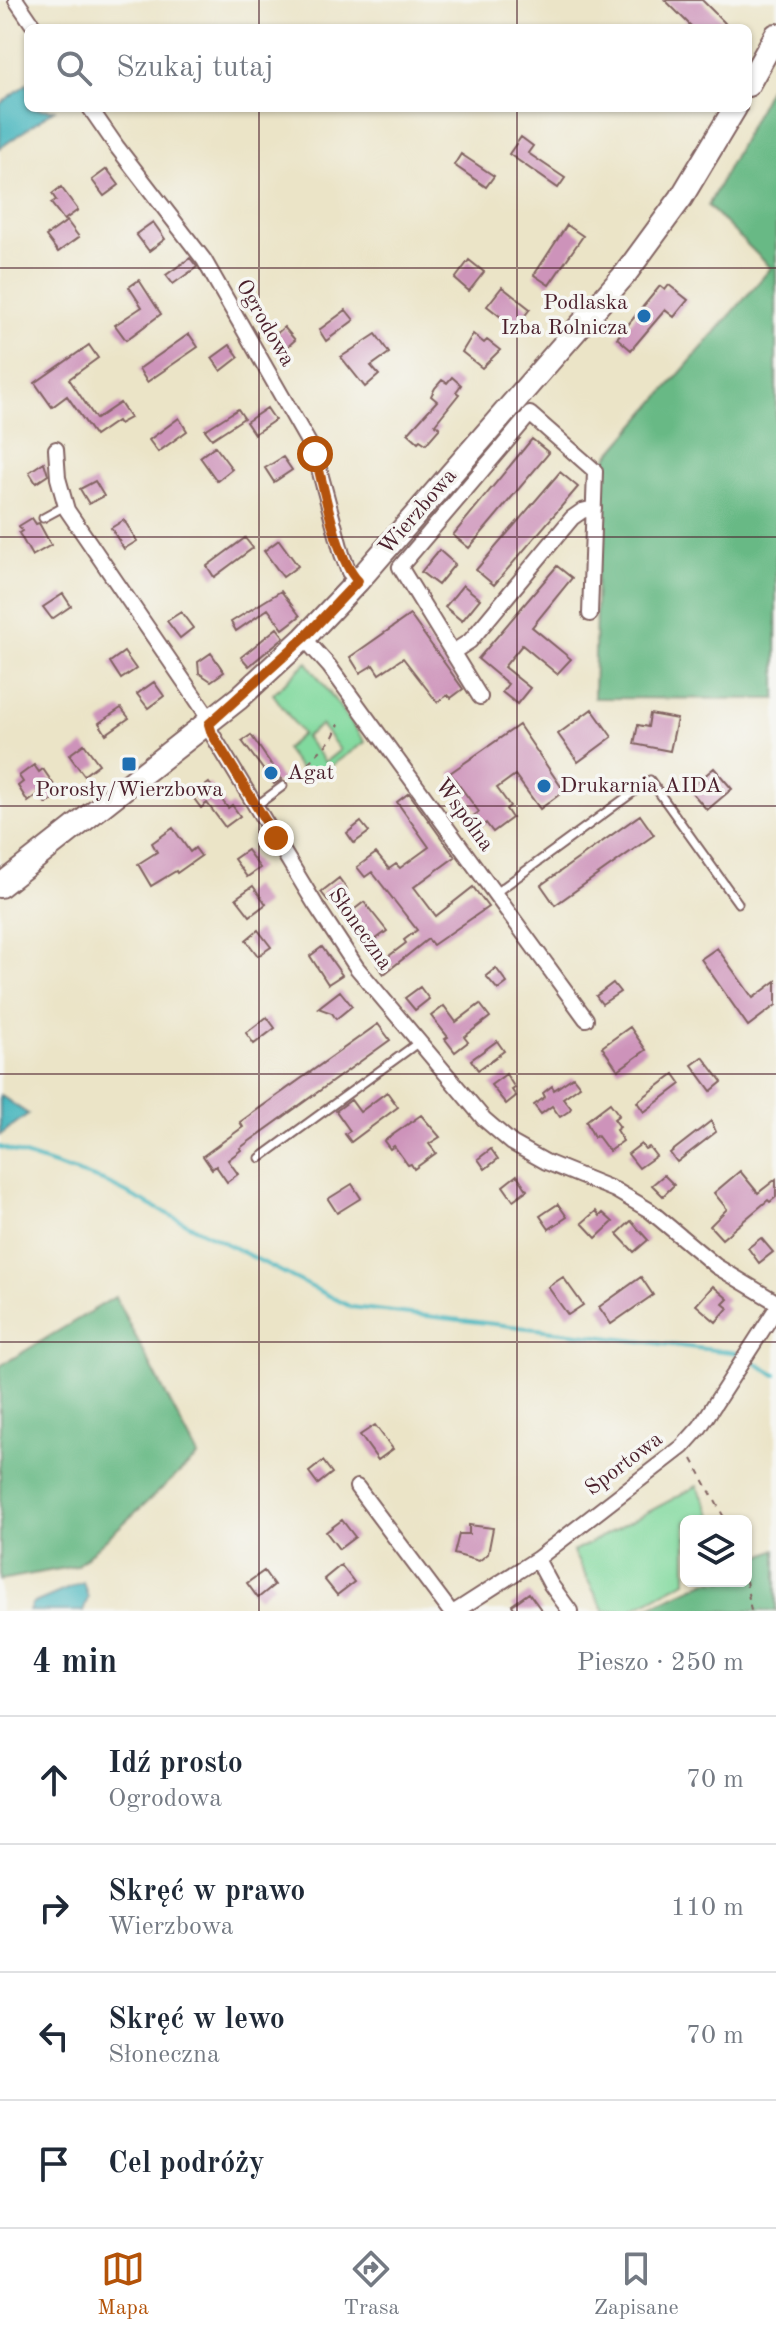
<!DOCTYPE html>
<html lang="pl">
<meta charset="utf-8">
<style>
:root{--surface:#fff;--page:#f6f6f7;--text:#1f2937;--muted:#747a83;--line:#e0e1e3;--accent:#b45309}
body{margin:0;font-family:"Old Standard TT",serif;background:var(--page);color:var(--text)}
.controls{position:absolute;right:24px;bottom:24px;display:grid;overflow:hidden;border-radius:12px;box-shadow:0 2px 6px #0004}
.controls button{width:72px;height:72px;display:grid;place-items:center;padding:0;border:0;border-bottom:2px solid var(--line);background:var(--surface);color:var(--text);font:40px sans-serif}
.stop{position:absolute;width:24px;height:24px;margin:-18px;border:6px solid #b45309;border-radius:50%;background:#fff}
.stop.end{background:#b45309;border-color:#fff;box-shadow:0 2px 8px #0008}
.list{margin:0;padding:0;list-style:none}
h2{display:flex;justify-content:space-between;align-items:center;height:104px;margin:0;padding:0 32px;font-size:34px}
h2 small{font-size:26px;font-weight:400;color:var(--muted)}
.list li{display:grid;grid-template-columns:52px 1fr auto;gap:24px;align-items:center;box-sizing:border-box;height:128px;padding:0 32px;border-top:2px solid var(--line)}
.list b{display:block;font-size:30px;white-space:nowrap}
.list p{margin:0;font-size:26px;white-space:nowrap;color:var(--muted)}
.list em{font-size:26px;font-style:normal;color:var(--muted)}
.icon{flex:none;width:44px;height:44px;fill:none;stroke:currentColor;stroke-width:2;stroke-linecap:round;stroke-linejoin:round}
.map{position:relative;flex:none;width:776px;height:1611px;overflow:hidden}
.search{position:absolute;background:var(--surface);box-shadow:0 2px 6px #0004;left:24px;right:24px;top:24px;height:88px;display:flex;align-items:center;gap:20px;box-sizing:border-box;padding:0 28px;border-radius:12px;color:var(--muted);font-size:30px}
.sheet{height:616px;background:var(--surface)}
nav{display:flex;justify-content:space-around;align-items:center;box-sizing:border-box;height:112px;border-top:2px solid var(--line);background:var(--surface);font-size:22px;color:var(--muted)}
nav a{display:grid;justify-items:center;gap:4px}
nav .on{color:var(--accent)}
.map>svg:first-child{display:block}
.green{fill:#81d99e;stroke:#667c64;stroke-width:2;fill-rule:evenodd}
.forest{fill:#68b985;stroke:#596c58;stroke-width:2}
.water{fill:#45b5bd;stroke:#486a74;stroke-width:2}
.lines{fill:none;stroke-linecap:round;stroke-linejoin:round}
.stream{stroke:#45b5bd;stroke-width:4}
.building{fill:#cd93ba}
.lane-casing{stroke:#826462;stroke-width:11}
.street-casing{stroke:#826462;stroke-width:18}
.secondary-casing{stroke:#826462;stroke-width:26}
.path{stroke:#826462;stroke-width:2;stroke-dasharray:6 6;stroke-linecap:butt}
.lane{stroke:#fff;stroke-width:7}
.street{stroke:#fff;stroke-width:14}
.secondary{stroke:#fff;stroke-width:22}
.route{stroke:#b45309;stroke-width:10}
.grid{fill:none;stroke:#4a1f2b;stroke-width:2;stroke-opacity:0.55}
.poi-dot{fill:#1f6fb2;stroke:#f6f6f2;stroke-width:3}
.labels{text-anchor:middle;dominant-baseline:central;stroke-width:7;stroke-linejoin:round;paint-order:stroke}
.poi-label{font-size:22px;fill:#4a1f2b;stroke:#f6f6f2;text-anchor:start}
.street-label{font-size:22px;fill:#4a1f2b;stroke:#f6f6f2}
</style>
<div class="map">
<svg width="776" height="1611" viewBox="0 0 776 1611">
<rect width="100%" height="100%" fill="#f6f6f2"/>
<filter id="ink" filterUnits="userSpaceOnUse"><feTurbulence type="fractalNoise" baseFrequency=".0125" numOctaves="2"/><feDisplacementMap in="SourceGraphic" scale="16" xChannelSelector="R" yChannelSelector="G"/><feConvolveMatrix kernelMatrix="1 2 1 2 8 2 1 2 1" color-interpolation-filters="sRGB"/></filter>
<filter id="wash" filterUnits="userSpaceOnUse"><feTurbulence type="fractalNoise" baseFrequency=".006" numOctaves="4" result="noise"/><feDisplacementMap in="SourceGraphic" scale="32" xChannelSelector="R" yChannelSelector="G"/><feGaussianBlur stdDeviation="1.8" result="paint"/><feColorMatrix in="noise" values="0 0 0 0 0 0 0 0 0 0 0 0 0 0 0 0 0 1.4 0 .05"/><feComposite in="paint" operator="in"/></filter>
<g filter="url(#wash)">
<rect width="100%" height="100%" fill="#ebe4c7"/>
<!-- green -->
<path class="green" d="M307 662 365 742 309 781 285 749 302 734 273 694ZM321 725 340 750 325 762 305 737Z
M697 1486 715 1521H686V1581L629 1611H604L573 1552Z"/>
<!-- forest -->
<path class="forest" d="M776 75V699L594 698 599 467 771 268 708 206Z
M115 1297 198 1456 76 1566 0 1580V1366Z
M776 1549V1611H641L707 1581H746V1563Z"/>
<!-- water -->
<path class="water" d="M28 83V108L54 110 0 148V104Z
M0 1095 28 1114 0 1135Z
M83 1582 88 1598 83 1611H29L32 1604Z"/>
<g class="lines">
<!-- stream -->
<path class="stream" d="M0 1147 103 1181 351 1307 739 1353
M752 1361 776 1375"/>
</g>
<g id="blocks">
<!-- building -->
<path class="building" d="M665 0H702L725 23 720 28H693Z
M521 137 533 146 528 153 565 178 558 188 509 154Z
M461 154 494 176 486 187 454 165Z
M107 169 119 185 104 196 92 180Z
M61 187 78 210 64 220 51 203 56 200 52 194Z
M67 221 79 237 58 252 46 236Z
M153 222 165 239 149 251 136 234Z
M567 225 583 236 549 285 534 275Z
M190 258 197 267 173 284 166 275Z
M469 260 484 272 469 291 455 279Z
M139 280 161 314 126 340 115 325 142 307 129 287Z
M669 285 688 300 674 317 665 310 631 350 617 338 660 286 665 290Z
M502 287 530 309 515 328 487 306Z
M346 310 354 320 326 341 319 330Z
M284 327 295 340 285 349 274 336Z
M189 334 198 347 147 382 139 369Z
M376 334 389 353 371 366 379 375 365 387 341 357Z
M473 334 484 343 487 340 500 350 482 368 462 352Z
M89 345 98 358 69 379 96 419 120 403 130 418 119 424 117 421 95 436 67 396 52 407 35 383Z
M230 345 239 357 221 371 212 358Z
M452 377 461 385 456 392 459 394 435 424 440 428 426 444 420 440 418 442 408 433 437 401 431 396 435 388 442 380 447 383Z
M267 408 275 420 254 434 246 422Z
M238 409 244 418 212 439 205 430Z
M179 418 187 431 158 452 149 440Z
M532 439 549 453 469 548 453 535Z
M215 446 232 469 217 481 200 457Z
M283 457 292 470 274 482 265 468Z
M44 462 48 475 36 483 29 472Z
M560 472 578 487 494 585 476 570Z
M95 481 104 496 89 504 80 489Z
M32 518 36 524 39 523 51 545 32 556 19 533 22 531 19 526Z
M124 520 137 541 124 549 111 528Z
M245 538 253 548 214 577 207 566Z
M279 540 298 566 283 577 264 551Z
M439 550 455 564 438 585 421 572Z
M557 566 572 578 532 627 571 659 557 674 522 645 504 667 530 688 517 704 502 692 508 684 478 659Z
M463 585 480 599 462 621 445 607Z
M281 591 300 616 283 629 268 609 236 631 231 622Z
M63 594 71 606 52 619 43 607Z
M181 612 193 628 180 638 167 621Z
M410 615 463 689 451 698 448 695 437 702 403 658 379 674 373 665 360 673 350 657Z
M277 628 284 637 249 666 241 657Z
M124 652 136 669 121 679 110 662Z
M211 653 224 672 211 681 199 673 198 662Z
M154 682 164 696 148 708 137 694Z
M121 708 129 718 106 734 99 723Z
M592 709 612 737 578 762 558 734Z
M650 714 677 719 670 751 634 744 638 725 648 727Z
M519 725 564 791 540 809 515 775 497 788 510 806 506 809 512 818 493 832 486 823 476 830 468 820 479 812 450 773Z
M251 735 282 780 274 784 242 741Z
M84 744 99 764 84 775 69 755Z
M34 765 39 772 43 769 54 785 50 788 56 797 46 804 39 794 28 802 18 786 23 782 19 776Z
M714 768 732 789 707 810 689 789Z
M209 783 228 808 232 805 240 816 225 827 207 803 201 808 192 796Z
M409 793 455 857 414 887 436 916 473 887 488 907 433 945 428 939 384 974 377 965 406 943 404 940 417 930 372 872 365 877 357 867 376 853 389 869 396 864 400 868 429 847 397 802Z
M640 815 654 835 555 905 541 885Z
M361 822 369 832 354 843 347 833Z
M173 828 190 852 195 848 201 856 177 873 176 871 151 886 138 864 157 852 152 843Z
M247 850 260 868 247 877 234 859Z
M339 878 347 889 329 902 321 892Z
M253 886 266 904 250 916 236 898Z
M364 902 387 931 369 944 347 915Z
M258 930 271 947 258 956 246 940Z
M322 947 342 975 328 984 310 956Z
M717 948 753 998 776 981V1005L748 1026 701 959Z
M496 968 507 983 498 990 486 976Z
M613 983 620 992 602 1004 596 996Z
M420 987 429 999 415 1010 405 998Z
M340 991 352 1006 336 1019 332 1013 318 1008Z
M480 1004 490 1017 464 1037 468 1042 455 1052 445 1039 448 1037 431 1016 444 1006 456 1022Z
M267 1017 275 1028 254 1044 246 1033Z
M378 1024 390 1040 240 1148 241 1150 228 1160 238 1174 227 1182 216 1166 212 1169 203 1156 243 1127 240 1122Z
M630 1027 646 1050 618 1070 602 1047Z
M497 1041 504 1051 478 1070 471 1060Z
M703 1057 722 1082 711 1091 692 1065Z
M506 1074 515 1088 512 1090 516 1096 506 1104 491 1085Z
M674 1074 681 1084 644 1112 637 1102Z
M573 1077 580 1086 563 1098 571 1108 569 1111 560 1117 552 1106 541 1114 534 1105 545 1097 543 1093 552 1086 554 1090Z
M387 1092 398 1107 351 1142 345 1134 350 1131 336 1111 351 1100 360 1112Z
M610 1103 619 1115 614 1119 620 1127 616 1130 623 1141 609 1151 597 1135 594 1137 586 1121Z
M421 1115 440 1137 429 1144 436 1153 414 1169 411 1164 408 1165 394 1146 390 1149 384 1141Z
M711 1121 716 1132 677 1162 670 1153Z
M641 1144 645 1149 649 1147 656 1156 639 1168 628 1154Z
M491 1149 498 1159 485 1169 478 1159Z
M740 1171 758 1193 776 1179V1197L770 1202 768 1200 722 1239 710 1226 727 1209 714 1193Z
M517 1175 527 1190 513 1200 503 1186Z
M664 1175 674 1185 663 1196 652 1185Z
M352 1184 361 1198 337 1213 328 1199Z
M558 1204 567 1217 549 1229 540 1216Z
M596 1211 600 1216 603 1213 613 1222 596 1238 582 1223Z
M631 1221 648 1240 634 1252 617 1234Z
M761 1238 773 1252 759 1263 748 1248Z
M563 1277 583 1305 568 1315 548 1287Z
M641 1277 653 1295 611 1324 599 1307Z
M713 1286 728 1299 723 1304 728 1308 716 1322 696 1305Z
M375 1425 393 1449 378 1460 360 1435Z
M323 1461 332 1473 318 1484 309 1472Z
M342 1520 355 1537 339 1549 326 1532Z
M469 1525 493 1528 488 1554 479 1561 454 1554 459 1534H469Z
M341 1565 354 1582 337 1595 324 1579Z
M264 1571 274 1585 258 1598 247 1583Z
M529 1593 542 1611H516L512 1605Z"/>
</g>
</g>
<g filter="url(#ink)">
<use href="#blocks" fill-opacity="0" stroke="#826462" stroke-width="2"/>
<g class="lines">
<!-- lane casing -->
<g class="lane-casing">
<path id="lane" d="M43 518 65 506
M256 806 283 786
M494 894 650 780 738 903
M260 1158 419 1042"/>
</g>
<!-- street casing -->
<g class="street-casing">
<path id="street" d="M16 0 35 28
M90 108 117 147 204 260 315 454 342 554 349 572 358 581
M56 449 58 478 67 510 205 712 212 734 315 904 357 968 484 1119 512 1143 546 1162 615 1190 649 1210 716 1266 776 1302
M304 638 329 666 586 1019
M453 652 470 641 572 518 582 511 594 508
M480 697 400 567 530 414 595 471 590 614
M357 1487 450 1611
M537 1559 551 1585 570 1611
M456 1611 537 1559 682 1447 700 1427 776 1309"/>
</g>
<!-- secondary casing -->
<g class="secondary-casing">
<path id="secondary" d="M748 85 776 35
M0 886 239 698 304 638 358 581 626 273 681 198 735 108"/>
</g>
<!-- path -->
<path class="path" d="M291 780 332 739 339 724
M692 1459 726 1521
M746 1581 751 1611"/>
<!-- lane -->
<use href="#lane" class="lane"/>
<!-- street -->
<use href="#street" class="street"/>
<!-- secondary -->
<use href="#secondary" class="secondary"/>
</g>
</g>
<g class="lines" filter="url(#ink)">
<!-- route -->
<path class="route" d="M276 838 212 734 209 724 304 638 358 581C336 559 324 487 315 454"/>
</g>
<!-- grid -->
<path class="grid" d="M259 0V28M517 0V28M259 108V1611M517 108V1611M0 268H776M0 537H776M0 806H776M0 1074H776M0 1342H776"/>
<!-- markers -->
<g class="poi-dot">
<circle cx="644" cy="316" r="8"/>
<rect x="121" y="756" width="16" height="16" rx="4"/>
<circle cx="271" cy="773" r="8"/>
<circle cx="544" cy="786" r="8"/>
</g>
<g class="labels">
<!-- poi labels -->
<g class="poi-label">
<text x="628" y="303" text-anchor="end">Podlaska<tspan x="628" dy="25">Izba Rolnicza</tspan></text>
<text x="287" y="773">Agat</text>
<text x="560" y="786">Drukarnia AIDA</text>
<text x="129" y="790" text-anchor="middle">Porosły/Wierzbowa</text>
</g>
<!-- street labels -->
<g class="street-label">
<text transform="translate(265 323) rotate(60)">Ogrodowa</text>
<text transform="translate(418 512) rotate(-49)">Wierzbowa</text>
<text transform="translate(464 815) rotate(54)">Wspólna</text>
<text transform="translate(360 929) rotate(55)">Słoneczna</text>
<text transform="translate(624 1464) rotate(-37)">Sportowa</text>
</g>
</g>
</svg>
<div class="controls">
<button><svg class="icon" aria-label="layers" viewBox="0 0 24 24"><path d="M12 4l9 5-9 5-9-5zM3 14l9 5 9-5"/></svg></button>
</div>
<div class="stop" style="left:315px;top:454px"></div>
<div class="stop end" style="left:276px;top:838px"></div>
<div class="search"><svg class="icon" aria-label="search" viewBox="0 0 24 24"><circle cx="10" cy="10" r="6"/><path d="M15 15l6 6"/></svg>Szukaj tutaj</div>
</div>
<section class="sheet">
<h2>4 min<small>Pieszo · 250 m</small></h2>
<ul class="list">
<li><svg class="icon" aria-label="ahead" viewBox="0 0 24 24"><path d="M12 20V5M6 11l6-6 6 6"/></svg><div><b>Idź prosto</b><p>Ogrodowa</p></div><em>70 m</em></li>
<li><svg class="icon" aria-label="right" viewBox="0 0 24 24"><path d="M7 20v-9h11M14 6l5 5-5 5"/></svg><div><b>Skręć w prawo</b><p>Wierzbowa</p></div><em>110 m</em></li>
<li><svg class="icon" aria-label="left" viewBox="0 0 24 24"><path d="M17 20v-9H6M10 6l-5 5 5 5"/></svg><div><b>Skręć w lewo</b><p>Słoneczna</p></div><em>70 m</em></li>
<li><svg class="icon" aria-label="arrive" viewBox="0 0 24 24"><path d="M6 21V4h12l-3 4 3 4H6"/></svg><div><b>Cel podróży</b></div></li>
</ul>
</section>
<nav>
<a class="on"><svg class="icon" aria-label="map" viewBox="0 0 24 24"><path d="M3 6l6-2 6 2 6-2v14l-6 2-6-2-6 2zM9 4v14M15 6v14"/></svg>Mapa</a>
<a><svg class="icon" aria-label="directions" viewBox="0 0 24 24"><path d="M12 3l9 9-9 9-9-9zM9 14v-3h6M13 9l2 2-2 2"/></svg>Trasa</a>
<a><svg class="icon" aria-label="saved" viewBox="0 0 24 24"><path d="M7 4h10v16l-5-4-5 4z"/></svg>Zapisane</a>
</nav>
